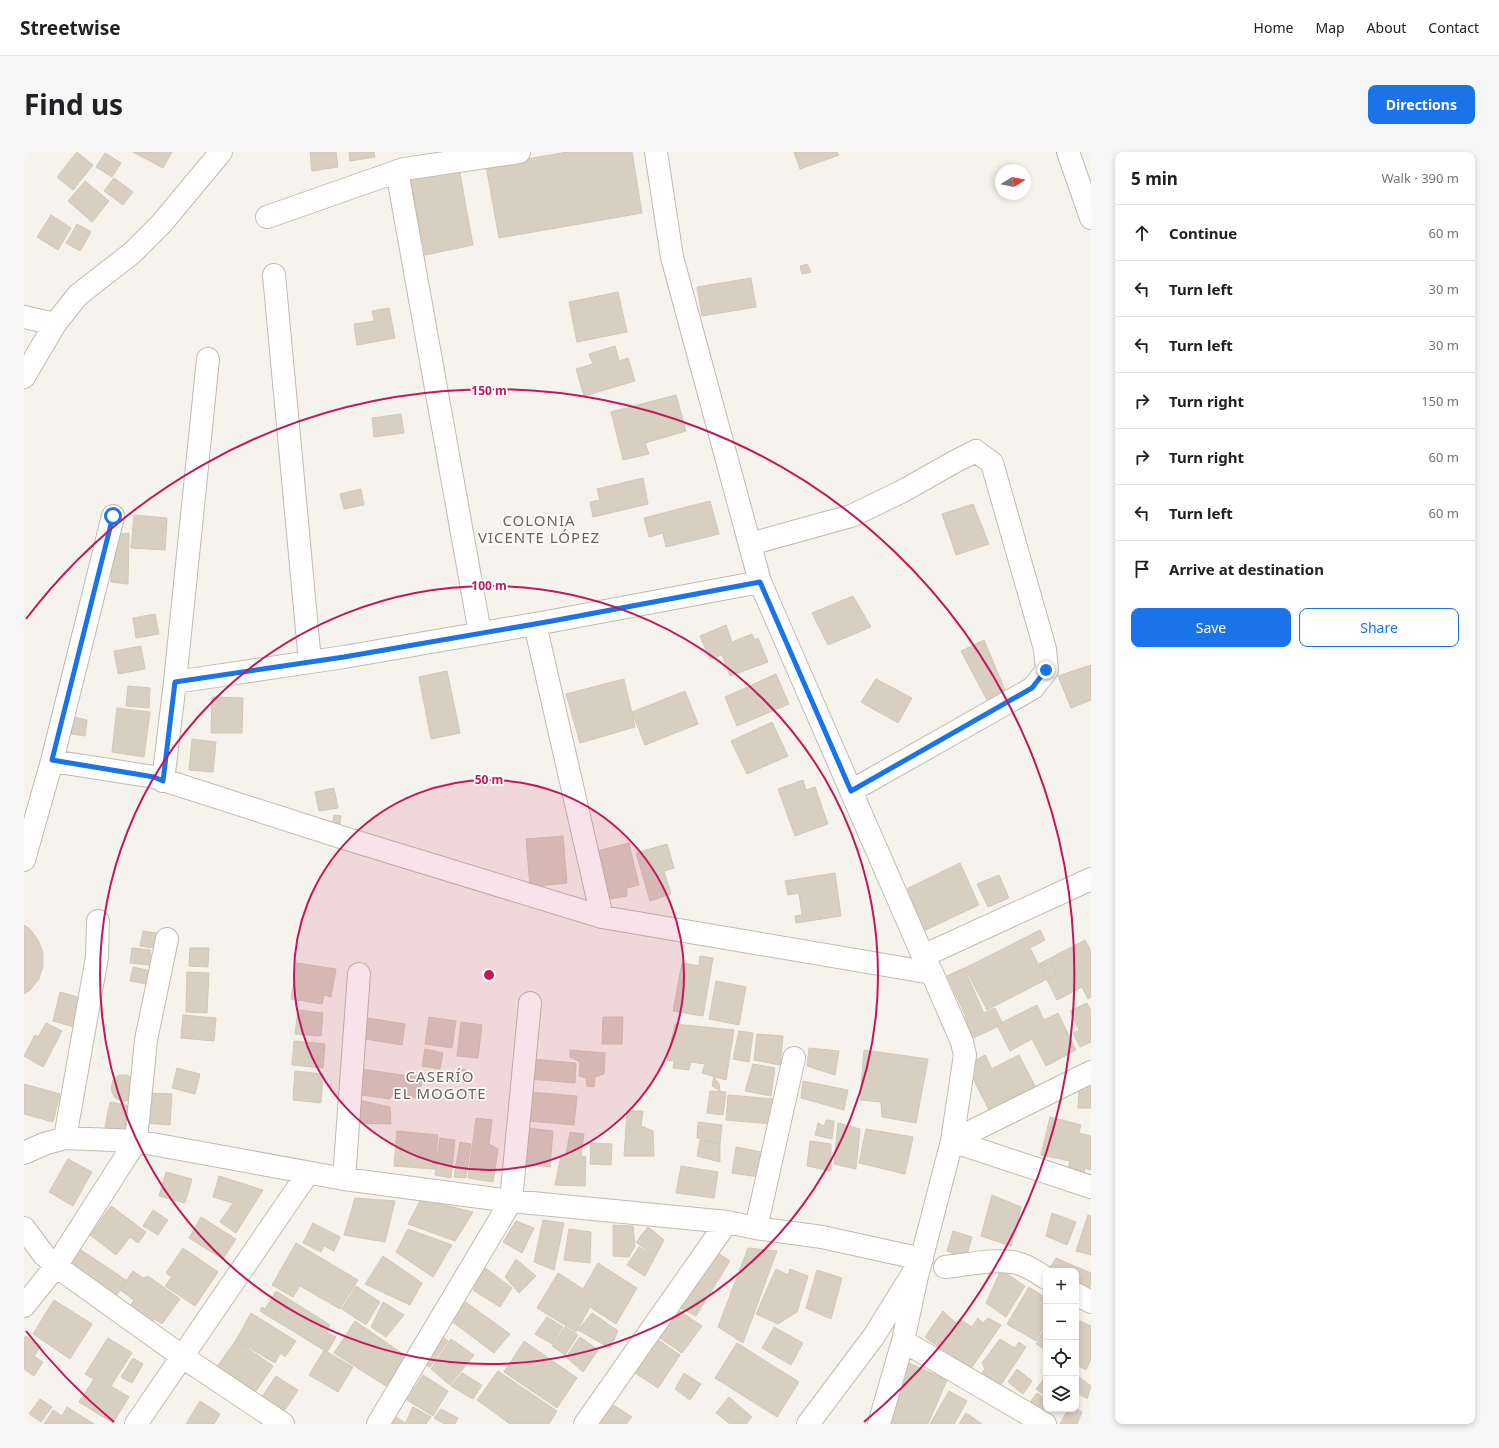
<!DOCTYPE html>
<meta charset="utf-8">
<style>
:root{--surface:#fff;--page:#f6f6f6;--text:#202124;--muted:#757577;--line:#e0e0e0;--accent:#1a73e8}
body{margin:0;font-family:"Noto Sans",sans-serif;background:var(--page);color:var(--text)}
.controls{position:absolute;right:12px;bottom:12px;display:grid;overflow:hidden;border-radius:8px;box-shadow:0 2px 6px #0003}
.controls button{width:36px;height:36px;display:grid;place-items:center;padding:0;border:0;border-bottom:1px solid var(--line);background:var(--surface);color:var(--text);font:20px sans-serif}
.compass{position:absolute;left:971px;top:12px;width:36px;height:36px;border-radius:50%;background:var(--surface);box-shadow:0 2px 6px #0003;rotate:80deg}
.stop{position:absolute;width:12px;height:12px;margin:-9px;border:3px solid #1a73e8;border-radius:50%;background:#fff}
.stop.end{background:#1a73e8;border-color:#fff;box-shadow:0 1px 4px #0008}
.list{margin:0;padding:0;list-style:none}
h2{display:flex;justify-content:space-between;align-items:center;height:52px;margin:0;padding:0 16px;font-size:17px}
h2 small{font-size:13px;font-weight:400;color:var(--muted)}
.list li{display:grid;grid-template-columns:26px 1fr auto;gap:12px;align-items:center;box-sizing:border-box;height:56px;padding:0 16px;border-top:1px solid var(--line)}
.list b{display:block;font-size:15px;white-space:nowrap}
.list em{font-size:13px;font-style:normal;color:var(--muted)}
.actions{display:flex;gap:8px;padding:12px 16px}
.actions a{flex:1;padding:9px 0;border:1px solid var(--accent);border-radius:8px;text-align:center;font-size:14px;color:var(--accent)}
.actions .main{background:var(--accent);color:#fff}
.icon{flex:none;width:22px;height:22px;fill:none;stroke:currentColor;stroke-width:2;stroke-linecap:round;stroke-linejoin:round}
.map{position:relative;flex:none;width:1067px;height:1272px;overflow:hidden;border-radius:8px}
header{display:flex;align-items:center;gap:24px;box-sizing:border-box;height:56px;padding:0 20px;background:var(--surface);border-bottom:1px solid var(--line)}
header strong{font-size:19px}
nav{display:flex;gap:22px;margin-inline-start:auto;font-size:14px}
.intro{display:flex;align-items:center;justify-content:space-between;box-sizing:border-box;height:96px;padding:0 24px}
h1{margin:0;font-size:28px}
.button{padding:10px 18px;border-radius:8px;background:var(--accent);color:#fff;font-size:14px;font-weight:700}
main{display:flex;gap:24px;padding:0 24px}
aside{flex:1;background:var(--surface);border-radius:8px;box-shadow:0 2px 6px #0003}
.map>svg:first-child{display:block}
.building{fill:#d8cfc1;stroke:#d3c7b4}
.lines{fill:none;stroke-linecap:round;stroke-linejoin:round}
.minor-casing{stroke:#c2bbae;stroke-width:24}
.minor{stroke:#fff;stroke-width:22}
.route{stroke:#1a73e8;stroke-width:5}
.ring{fill:none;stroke:#c2185b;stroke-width:2}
.labels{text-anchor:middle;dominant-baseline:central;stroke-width:3.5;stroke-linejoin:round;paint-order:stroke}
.neighbourhood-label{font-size:15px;letter-spacing:1px;fill:#6e6250;stroke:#fff}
.centre{fill:#c2185b;stroke:#fff;stroke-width:2}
.ring-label{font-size:12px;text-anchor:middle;font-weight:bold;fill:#c2185b;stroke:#fff;stroke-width:3.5;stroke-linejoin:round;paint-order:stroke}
</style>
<header>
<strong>Streetwise</strong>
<nav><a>Home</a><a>Map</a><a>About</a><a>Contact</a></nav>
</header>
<div class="intro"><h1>Find us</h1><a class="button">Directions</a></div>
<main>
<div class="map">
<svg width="1067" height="1272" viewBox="0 0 1067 1272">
<rect width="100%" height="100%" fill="#f6f3ec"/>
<!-- building -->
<path class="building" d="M53 0 69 13 49 38 33 25Z
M109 0H148L139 16Z
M286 0H312L314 15 288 19Z
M325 0H350L351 5 326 9Z
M544 0H608L618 61 475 86 462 14Z
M770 0H813L815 3 776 17Z
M81 1 97 11 88 25 72 15Z
M435 16 449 93 401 103 386 25Z
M90 26 109 40 99 53 80 39Z
M61 29 85 49 68 70 44 49Z
M27 63 47 76 34 98 13 85Z
M53 72 67 80 56 99 42 91Z
M783 112 787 120 778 122 776 114Z
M727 126 732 155 678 164 673 135Z
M594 140 603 180 553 190 545 150Z
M365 156 371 186 333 193 330 172 350 169 348 159Z
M591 194 595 209 604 206 611 229 560 244 552 217 569 212 565 202Z
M652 243 662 279 621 291 625 302 599 308 587 260Z
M377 262 380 281 350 285 348 266Z
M619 326 624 352 569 365 566 350 576 348 573 337Z
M337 337 340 353 320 357 316 342Z
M686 349 695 382 642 395 639 381 625 385 620 366Z
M949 352 965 392 932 403 918 362Z
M110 363 143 366 141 398 107 396Z
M105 381 104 432 87 430 88 383Z
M829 444 847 475 804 493 788 461Z
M131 462 135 482 112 486 109 466Z
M702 473 708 490 728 482 731 488 734 486 744 510 706 524 698 503 686 507 676 484Z
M960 488 983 543 965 552 937 499Z
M117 494 121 517 94 522 90 499Z
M1067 513V548L1047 556 1034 524Z
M423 519 436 581 407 587 395 525Z
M752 522 765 552 713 574 701 545Z
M600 527 611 575 556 591 542 542Z
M852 527 888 546 874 571 837 550Z
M104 534 126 536 125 556 102 554Z
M661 539 674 572 621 593 608 560Z
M188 545 219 546 218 581H187Z
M93 556 126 560 120 605 88 600Z
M50 565 63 568 61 584 47 582Z
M748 570 764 604 723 622 707 589Z
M168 587 192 590 189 620 165 618Z
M779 628 782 638 791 635 804 672 771 684 754 637Z
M310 636 314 656 295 659 291 640Z
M310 663 317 664 316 672 309 671Z
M539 684 543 731 506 735 502 687Z
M605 691 615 733 603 736V744L580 748 568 700Z
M643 692 650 716 640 719 647 742 626 749 612 701Z
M936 711 955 753 893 782 874 741Z
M811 721 817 764 772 771 771 764 778 763 775 741 764 743 761 729Z
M975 723 985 746 964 755 953 732Z
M0 773 6 777 14 788 19 800V814L15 827 6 838 0 842Z
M1016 778 1021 788 1006 796 1016 816 1027 810 1033 822 963 858 941 816Z
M119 779 139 782 137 797 116 794Z
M1061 788 1067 799V845L1064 847 1058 835 1033 848 1015 812Z
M108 796 127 798 125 813 106 811Z
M166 796H185L184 815 165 814Z
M676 804 689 806 679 864 649 859 658 811 675 814Z
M273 811 312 817 307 845 300 843 298 852 267 847Z
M109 815 131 820 128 833 106 829Z
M940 816 960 861 971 856 979 872 941 890 932 869 942 865 923 824Z
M163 820 185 821 183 861 162 860Z
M692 829 722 835 715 873 685 867Z
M36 840 64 848 57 877 29 869Z
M1063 851 1067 859V890L1056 895 1049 881 1055 878 1046 859Z
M1013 853 1020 868 1034 861 1052 898 1022 914 1008 887 986 899 973 873Z
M274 858 299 861 297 884 271 882Z
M159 863 192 866 190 889 157 886Z
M338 865 381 872 378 893 335 886Z
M405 865 432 869 428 896 401 892Z
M579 865H599L598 892H578Z
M437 870 458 873 454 906 433 904Z
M22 871 38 879 19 915 0 904 11 883 14 885Z
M651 872 710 878 702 928 678 921 681 912 667 910 665 918 649 916 650 908 643 909Z
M715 879 729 881 725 910 709 907Z
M733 882 759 884 756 913 730 908Z
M270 889 301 892 299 916 268 913Z
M785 896 815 899 811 923 783 914Z
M401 897 419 901 416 917 398 914Z
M546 898 581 901 580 922 571 925 570 935 563 934 562 926 555 924 556 910 546 905Z
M840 898 904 907 892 971 858 965 857 950 836 948Z
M961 903 986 952 967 962 942 913Z
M995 903 1011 934 985 948 969 916Z
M508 907 552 911 551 931 506 927Z
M729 912 751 916 747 944 721 939Z
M153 916 176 922 171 942 148 936Z
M435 916 442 918 443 931 419 928 421 919 431 920Z
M337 917 399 926 394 946 368 943 366 947 330 942Z
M271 919 299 922 297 951 269 948Z
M95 923H103L110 928 106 947 102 949H97L90 945 87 937 89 928Z
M690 925 695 932 696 939 688 934Z
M779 929 824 938 820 958 777 946Z
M0 932 36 942 29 970 0 962Z
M1055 934 1067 935V956H1054Z
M686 939 702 940 699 963 683 961Z
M506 940 553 944 550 973 504 969Z
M122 941 148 942 146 973 120 971Z
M704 943 750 947 748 972 702 968Z
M330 947 366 955 367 972 330 971Z
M86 950 106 954 101 978 81 975Z
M603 959H619L617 974 629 979 630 1004H600Z
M1026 965 1057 973 1055 981 1067 984V1018L1061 1016 1059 1026 1043 1022 1046 1009 1017 1003Z
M452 966 468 968 465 992 474 997 469 1030 444 1026Z
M802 968 810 969 808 987 791 983 794 971 800 974Z
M674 970 698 973 696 992 673 986Z
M814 971 836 977 832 1017 810 1012Z
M504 976 529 979 526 1015 500 1012Z
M842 977 889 985 881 1022 835 1011Z
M373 979 414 983 411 1017 370 1014Z
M546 980 560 982 557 1004 562 1005 561 1034 531 1033 537 1004 542 1003Z
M416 986 431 988 427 1026 411 1023Z
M676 988 696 992V1010L673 1004Z
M786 989 807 992V1019L783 1014Z
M436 990 447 992 442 1026 430 1025Z
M567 991 588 992 587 1013 566 1012Z
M712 995 738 1000 735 1025 708 1021Z
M44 1007 68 1020 49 1054 25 1040Z
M657 1014 694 1020 690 1046 652 1041Z
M142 1020 168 1027 161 1051 135 1044Z
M195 1024 239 1038 212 1081 196 1070 209 1051 189 1045Z
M968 1043 997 1055 987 1094 957 1084Z
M331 1046 371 1049 361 1090 320 1083Z
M397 1047 449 1060 431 1089 384 1072Z
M87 1054 122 1080 114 1091 106 1085 92 1103 66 1083Z
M129 1058 144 1068 134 1083 119 1074Z
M1028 1061 1052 1070 1043 1093 1022 1084Z
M1064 1063 1067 1064V1103L1052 1099Z
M177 1065 212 1087 199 1107 165 1086Z
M519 1068 540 1071 530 1118 510 1110Z
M492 1069 510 1076 498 1101 479 1090Z
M289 1071 316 1085 310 1099 300 1094 297 1100 279 1091Z
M589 1073 609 1074 611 1094 605 1105 589 1104Z
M624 1075 640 1088 631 1105 612 1090Z
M384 1077 428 1093 409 1125 372 1100Z
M545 1077 567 1080 566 1111 540 1108Z
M929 1079 948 1085 942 1106 923 1099Z
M272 1091 334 1128 316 1157 276 1134 269 1145 248 1133Z
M615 1095 631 1105 621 1124 603 1113Z
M54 1096 102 1128 90 1148 42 1116Z
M159 1096 194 1120 171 1154 141 1134 148 1125 142 1121Z
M724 1096 753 1099 719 1191 694 1175Z
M689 1098 706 1109 672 1164 652 1154Z
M359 1104 398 1131 386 1153 341 1132Z
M1032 1106 1067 1121V1133L1063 1141 1052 1135V1119H1024Z
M492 1107 512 1124 495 1141 481 1125Z
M574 1111 613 1136 592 1172 566 1155 552 1180 513 1156 534 1121 559 1137Z
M460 1115 488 1136 476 1155 449 1138Z
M752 1117 764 1123 766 1117 784 1124 773 1160 754 1172 732 1162Z
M793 1118 818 1126 807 1167 782 1156Z
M977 1118 1001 1134 982 1165 962 1151Z
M109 1119 119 1126 124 1124 156 1147 138 1172 130 1167 126 1173 104 1157 110 1148 96 1138Z
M332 1134 356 1150 342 1173 318 1157Z
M1005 1135 1022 1146V1170L1012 1189 983 1172Z
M252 1139 306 1173 302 1180 312 1185 303 1200 236 1159 238 1155 241 1157Z
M435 1145 486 1182 470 1201 422 1165Z
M30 1148 68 1172 46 1207 9 1182Z
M359 1150 380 1163 362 1185 347 1175Z
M656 1159 678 1174 658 1201 636 1186Z
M919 1159 934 1173 937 1168 948 1175 954 1166 959 1171 964 1166 977 1173 946 1218 901 1185Z
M227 1161 272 1189 261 1205 256 1201 251 1211 212 1188Z
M568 1161 594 1179 586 1196 554 1178Z
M523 1165 539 1175 528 1192 511 1182Z
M331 1169 382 1204 362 1234 310 1201Z
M1056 1169 1067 1174V1207L1062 1218 1052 1212V1177Z
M1022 1174V1198L1012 1192Z
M541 1175 554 1183 541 1203 528 1194Z
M750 1175 779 1191 767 1213 738 1196Z
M411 1179 424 1189 406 1215 394 1208Z
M627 1183 656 1203 634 1236 605 1217Z
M2 1184 17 1194 10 1204 19 1210 10 1224 0 1217V1187Z
M556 1185 574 1198 559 1220 542 1205Z
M84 1186 108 1201 87 1234 105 1245 89 1271 55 1250 70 1227 61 1222Z
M427 1187 450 1203 426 1233 407 1217Z
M976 1187 991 1196 995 1190 1002 1195 974 1237 955 1225 961 1217 958 1211Z
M212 1188 249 1214 228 1245 190 1219Z
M500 1189 553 1226 533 1256 480 1220Z
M713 1191 775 1230 753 1265 691 1226Z
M300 1198 329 1215 314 1240 285 1223Z
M109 1206 119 1212 108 1231 97 1225Z
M885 1211 923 1228 904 1272H870L860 1268Z
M993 1217 1008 1229 999 1242 984 1230Z
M474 1219 533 1259 525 1272H486L453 1248Z
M438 1221 458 1233 449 1247 427 1234Z
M660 1221 677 1232 666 1248 651 1237Z
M399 1223 424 1239 409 1264 383 1248Z
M1052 1223 1067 1234 1063 1247 1052 1240Z
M252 1224 274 1238 255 1267 233 1252Z
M1022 1224V1244L1012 1237Z
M925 1239 943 1249 930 1272H906Z
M1013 1241 1022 1247V1255L1015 1266 1002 1256Z
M705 1245 728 1265 722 1272H706L692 1261Z
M16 1247 28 1255 17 1270 5 1262Z
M176 1249 196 1262 190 1272H162Z
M583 1249 608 1265 602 1272H567Z
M43 1255 70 1272H20L29 1258 38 1264Z
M389 1255 407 1265 402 1272H385L382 1270Z
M1052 1256 1058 1260 1053 1272H1036L1044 1257Z
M417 1257 434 1266 431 1272H420L410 1266Z
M942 1261 958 1272H935Z
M369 1263 383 1272H364Z"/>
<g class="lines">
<!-- minor casing -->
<g class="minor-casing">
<path id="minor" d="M632 0 648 105 736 430 899 804 908 821 938 890 941 903 928 989 893 1124 879 1189 855 1272
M1044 0 1067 66
M373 19 456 481
M243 65 380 17 495 0
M250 123 286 510
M0 165 31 172
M0 225 31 172 54 143 108 101 138 71 197 0
M726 392 827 364 877 340 932 309 952 299 968 311 1021 497 1023 518 1009 536 827 639
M511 472 578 765
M151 530 320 505 528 469 736 430
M28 609 130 625 320 686 578 765 908 821
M139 629 151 530 184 207
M0 708 28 609 89 364
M899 804 1067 727
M41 986 73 805 74 769
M928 989 1067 920
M928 989 1067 1035
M0 1001 20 992 41 986 112 989 320 1027 487 1049 703 1070 732 1076 798 1085 898 1107
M320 1027 335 822
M0 1076 20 1103 32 1114 159 1205 259 1272
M732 1076 770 906
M921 1115C943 1113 966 1107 988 1110 1000 1111 1012 1120 1022 1126
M1052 1142 1067 1150
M0 1154 32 1114 112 989 122 888 143 787
M879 1189 1021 1272
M112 1272 284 1021
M354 1272 487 1049 506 851
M561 1272 703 1070
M784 1272 850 1184 888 1123"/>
</g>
<!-- minor -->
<use href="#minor" class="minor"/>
</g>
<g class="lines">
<!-- route -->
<path class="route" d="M89 364 28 608 130 625 139 629 151 530 320 505 528 469 736 430 827 639 1008 536 1022 518"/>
</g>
<!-- distance rings -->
<circle cx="465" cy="823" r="195" fill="#c2185b" fill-opacity=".12"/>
<g class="ring">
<circle cx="465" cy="823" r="195"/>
<circle cx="465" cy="823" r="389"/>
<path d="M90 1270A584 584 0 0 1 2 1179M2 467A584 584 0 1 1 840 1270"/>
</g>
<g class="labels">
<!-- neighbourhood labels -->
<g class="neighbourhood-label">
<text x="515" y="368">COLONIA<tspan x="515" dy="17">VICENTE LÓPEZ</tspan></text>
<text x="416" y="924">CASERÍO<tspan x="416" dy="17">EL MOGOTE</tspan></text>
</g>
</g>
<circle cx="465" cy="823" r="6" class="centre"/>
<g class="ring-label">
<text x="465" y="243">150 m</text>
<text x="465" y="438">100 m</text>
<text x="465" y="632">50 m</text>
</g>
</svg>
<div class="controls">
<button>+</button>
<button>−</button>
<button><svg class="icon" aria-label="locate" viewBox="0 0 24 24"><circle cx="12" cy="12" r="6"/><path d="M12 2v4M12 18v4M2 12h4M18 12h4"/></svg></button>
<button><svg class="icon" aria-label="layers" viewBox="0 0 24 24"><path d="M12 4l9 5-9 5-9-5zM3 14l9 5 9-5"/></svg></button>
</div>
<svg class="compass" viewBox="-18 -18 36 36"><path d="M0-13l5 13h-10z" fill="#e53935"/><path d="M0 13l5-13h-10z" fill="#757577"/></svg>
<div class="stop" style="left:89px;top:364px"></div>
<div class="stop end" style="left:1022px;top:518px"></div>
</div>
<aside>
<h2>5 min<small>Walk · 390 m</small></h2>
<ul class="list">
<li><svg class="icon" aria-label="ahead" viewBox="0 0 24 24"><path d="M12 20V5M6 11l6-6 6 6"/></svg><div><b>Continue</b></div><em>60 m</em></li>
<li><svg class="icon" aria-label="left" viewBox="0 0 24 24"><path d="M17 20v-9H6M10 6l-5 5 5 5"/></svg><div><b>Turn left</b></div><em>30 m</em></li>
<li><svg class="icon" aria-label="left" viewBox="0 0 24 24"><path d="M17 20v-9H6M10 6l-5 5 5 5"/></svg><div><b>Turn left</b></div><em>30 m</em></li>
<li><svg class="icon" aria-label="right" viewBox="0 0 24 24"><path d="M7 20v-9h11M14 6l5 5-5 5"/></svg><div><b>Turn right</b></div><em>150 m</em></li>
<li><svg class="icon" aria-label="right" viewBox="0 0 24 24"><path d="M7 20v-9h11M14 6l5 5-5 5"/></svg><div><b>Turn right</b></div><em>60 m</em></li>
<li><svg class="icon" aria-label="left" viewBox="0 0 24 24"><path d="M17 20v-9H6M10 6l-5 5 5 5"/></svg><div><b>Turn left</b></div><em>60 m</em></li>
<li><svg class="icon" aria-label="arrive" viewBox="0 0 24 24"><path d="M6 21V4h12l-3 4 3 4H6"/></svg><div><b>Arrive at destination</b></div></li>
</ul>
<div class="actions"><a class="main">Save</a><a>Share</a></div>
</aside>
</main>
